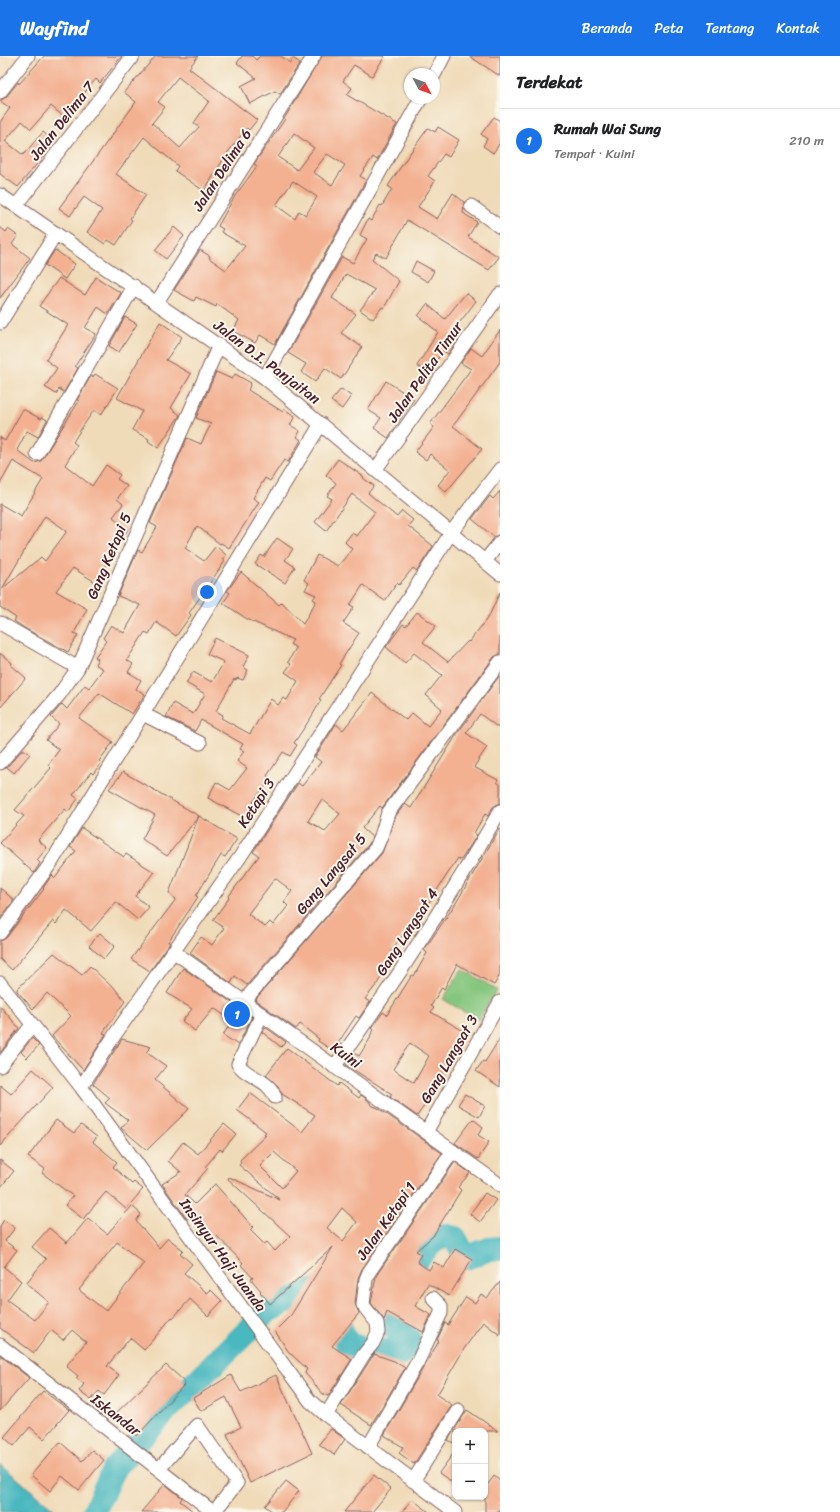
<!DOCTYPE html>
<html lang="id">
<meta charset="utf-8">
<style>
:root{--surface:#fff;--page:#f6f6f6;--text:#202124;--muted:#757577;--line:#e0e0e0;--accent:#1a73e8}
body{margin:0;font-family:Sriracha,sans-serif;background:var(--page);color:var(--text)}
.controls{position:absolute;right:12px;bottom:12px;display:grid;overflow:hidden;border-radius:8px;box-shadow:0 1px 3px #0004}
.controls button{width:36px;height:36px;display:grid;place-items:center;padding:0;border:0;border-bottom:1px solid var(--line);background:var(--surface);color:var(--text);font:20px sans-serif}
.compass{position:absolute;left:404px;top:12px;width:36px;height:36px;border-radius:50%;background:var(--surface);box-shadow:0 1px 3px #0004;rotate:131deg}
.you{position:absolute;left:207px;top:536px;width:14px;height:14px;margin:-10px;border:3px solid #fff;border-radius:50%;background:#1a73e8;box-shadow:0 0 0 6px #1a73e833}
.badge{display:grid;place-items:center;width:26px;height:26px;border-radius:50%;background:var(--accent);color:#fff;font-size:13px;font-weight:700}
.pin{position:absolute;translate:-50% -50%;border:2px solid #fff;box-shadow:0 1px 4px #0006}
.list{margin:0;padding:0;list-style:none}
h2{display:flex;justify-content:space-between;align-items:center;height:52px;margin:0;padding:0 16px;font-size:17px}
h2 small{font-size:13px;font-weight:400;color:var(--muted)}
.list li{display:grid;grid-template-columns:26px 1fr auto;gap:12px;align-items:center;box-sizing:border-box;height:64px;padding:0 16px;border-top:1px solid var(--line)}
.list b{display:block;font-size:15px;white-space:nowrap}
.list p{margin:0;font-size:13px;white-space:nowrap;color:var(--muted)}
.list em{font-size:13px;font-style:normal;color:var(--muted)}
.map{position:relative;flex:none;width:500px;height:1456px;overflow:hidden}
header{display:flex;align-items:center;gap:24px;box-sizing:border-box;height:56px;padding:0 20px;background:var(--accent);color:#fff}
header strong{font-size:19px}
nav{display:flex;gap:22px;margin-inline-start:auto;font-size:14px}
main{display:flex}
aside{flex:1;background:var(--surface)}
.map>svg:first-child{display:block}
.green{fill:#85c67e;stroke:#687254}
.water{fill:#48b8bf;stroke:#496c75}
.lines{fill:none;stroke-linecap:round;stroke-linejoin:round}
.river{stroke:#48b8bf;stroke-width:24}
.building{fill:#f3b192;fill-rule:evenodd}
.minor-casing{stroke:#84615d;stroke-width:15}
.minor{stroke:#fff;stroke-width:13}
.labels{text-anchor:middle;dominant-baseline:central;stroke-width:4;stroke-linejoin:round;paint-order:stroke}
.street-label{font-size:15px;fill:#4a1f2b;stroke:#fbf7ec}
</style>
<header>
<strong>Wayfind</strong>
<nav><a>Beranda</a><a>Peta</a><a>Tentang</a><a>Kontak</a></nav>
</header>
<main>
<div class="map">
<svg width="500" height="1456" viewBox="0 0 500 1456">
<rect width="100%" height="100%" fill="#fbf7ec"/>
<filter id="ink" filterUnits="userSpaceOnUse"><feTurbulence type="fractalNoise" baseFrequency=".025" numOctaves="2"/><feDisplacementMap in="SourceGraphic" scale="8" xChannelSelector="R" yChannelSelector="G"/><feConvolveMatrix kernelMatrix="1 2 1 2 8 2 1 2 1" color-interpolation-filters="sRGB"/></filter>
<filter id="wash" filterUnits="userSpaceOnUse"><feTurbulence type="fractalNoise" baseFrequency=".012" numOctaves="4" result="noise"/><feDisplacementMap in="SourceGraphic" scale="16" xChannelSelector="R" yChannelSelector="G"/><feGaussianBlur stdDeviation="0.9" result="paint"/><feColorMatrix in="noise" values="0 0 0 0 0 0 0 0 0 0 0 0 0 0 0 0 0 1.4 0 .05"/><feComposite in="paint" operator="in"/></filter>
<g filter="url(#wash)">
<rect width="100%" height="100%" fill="#f0dbb9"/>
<!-- green -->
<path class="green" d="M462 913 497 934 478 964 443 943Z"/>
<!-- water -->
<path class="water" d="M0 1408 57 1456H0Z"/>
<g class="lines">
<!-- river -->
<path class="river" d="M94 1456 113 1414 164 1357 269 1254 311 1235 332 1251 348 1289 401 1297 410 1290 409 1283 390 1269 388 1260C402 1230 415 1196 444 1179L455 1182 466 1202 489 1193 500 1192"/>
</g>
<g id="blocks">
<!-- building -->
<path class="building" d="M44 0H122L100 27 96 23 64 61 51 50 31 73 22 65 5 85 23 99 43 76 55 86 18 131 0 118V66L10 52 0 45 6 41 18 26 19 28Z
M156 0H198L189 12 257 64 249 74 247 72 228 96 204 135 175 115 178 110 144 81 116 118 146 139 130 162 132 164 116 189 108 184 105 188 87 176 102 154 84 141 70 160 59 152 136 46 124 36ZM178 21 209 45 194 67 199 71 180 92 152 67 165 51 158 46Z
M242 0H252L256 4 260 0H281L290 7 293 2 300 7 280 38 275 35 250 48 241 30 256 22 237 7Z
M322 0H385L372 20 354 9 343 25 352 32 347 39 397 68 377 104 373 101 360 120 366 124 275 288 260 279 255 287 233 275 239 264 217 248 216 251 196 241 194 245 174 234 200 194 210 200 209 202 226 214 245 190 221 176 223 173 218 170 235 140 257 110 254 108 285 63H284ZM294 77 314 92 297 114 278 101ZM327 98 345 109 332 129 313 116ZM293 125 317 141 306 159 299 155 295 163 276 149Z
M469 0H500V20Z
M494 61 500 65V87L493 97 483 90 487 83 481 78Z
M438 71 459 84 449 101 444 98 428 120 435 125 418 151 437 163 453 137 464 146 463 157 477 166 468 181 499 201 489 214 407 164 386 202 376 197 372 203 399 225 384 252 382 251 373 263 360 254 375 234 346 218 332 242 356 258 341 277 362 291 341 323 325 312 315 326 301 316 306 308 288 297 342 201 353 207 367 183 360 179 368 163 371 165 380 149 382 150 392 133 388 130 408 100 428 72 435 76Z
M0 171 6 176 8 173 18 180 12 188 30 202 0 242Z
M174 171 184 180 166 203 155 194Z
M55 194 75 208 65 223 45 209Z
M416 205 434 215 428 226 411 216Z
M96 221 121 237 108 258 98 251 85 272 96 278 75 310 78 312 64 336 59 333 56 338 45 331 57 312 46 304 68 269 39 250 59 222 85 239Z
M466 237 476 245 450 279 458 284 448 298 443 295 428 317 417 310 438 276 418 260 427 248 445 263Z
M125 261 137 268 119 296 109 290Z
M160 266 182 281 166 304 191 318 171 352 180 359 158 392 148 385 149 383 132 374 142 355 117 342Z
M500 274V306L453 370 482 393 446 436 438 429 450 414 430 398 426 404 415 396 434 371 430 368 471 313 461 307 471 292 482 300Z
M216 316 232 323 235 318 251 327 248 334 283 356 284 353 295 360 290 369 300 375 297 381 301 384 288 406 284 404 270 425 265 422 253 442 259 446 229 492 221 487 220 488 197 470 185 492 204 505 216 490 226 499 223 503 225 505 189 557 191 559 176 580 156 566 149 578 145 576 127 604 133 608 128 616 141 624 136 633 145 638 132 658 99 637 79 662 113 686 99 705 101 707 93 718 91 716 73 739 78 743 68 756 65 753 38 784 47 792 37 804 40 807 34 817 0 787 24 760 15 754 51 712 48 709 59 694 46 684 59 668 51 661 62 648 67 653 85 629 89 632 103 613 95 608 98 603 95 601 106 585 103 582 111 569 124 577 140 549 118 540 138 494 142 496 157 471 150 467 187 382 201 388 211 368 196 362Z
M95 318 118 332 101 359 94 354 81 373 73 386 77 389 65 409 92 430 106 409 120 419 117 423 127 430 117 443 123 448 113 461 128 473 95 526 73 512 56 535 87 553 74 577 78 579 68 596 26 573 14 565 16 562 0 551V448L21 460 43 423 13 405 0 428V381L5 385 23 353 41 363 42 361 47 364 38 381 27 375 17 394 34 407 41 405 79 345 77 344 91 320 93 321ZM45 460 67 475 45 505 41 501 2 533Z
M386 325 414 343 388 382 374 372 381 362 368 354Z
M341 333 351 340 342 353 331 345Z
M338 403 364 421 363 422 374 430 368 437 397 461 402 455 413 464 408 470 433 490 417 515 413 512 399 529 397 527 385 545 363 529 350 549 354 551 343 567 359 577 339 608 341 609 319 643 321 644 312 660 294 687 297 689 290 700 283 696 267 720 271 723 253 746 256 748 247 763 208 742 216 726 230 734 247 712 237 705 244 695 240 693 243 688 201 664 195 675 166 661 173 647 193 658 205 638 186 627 193 616 212 626 224 606 207 598 215 582 249 599 243 611 248 614 243 624 237 622 236 624 234 623 216 655 223 659 221 662 250 678 271 643 278 649 283 642 287 644 298 625 285 616 291 608 288 606 296 592 290 588 293 584 247 563 223 547 230 537 227 535 241 516 279 549 282 546 303 568 316 545 313 543 316 539 305 534 309 527 304 524 317 499 338 510 352 493 345 486 352 477 357 480 375 456 352 438 326 475 315 466 332 443 327 440 336 427 326 419Z
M500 435V478L494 481 472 463 490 440 493 443Z
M277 482 293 493 285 504 295 511 285 527 255 508 261 499 264 501Z
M500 536V598L494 601 382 752 380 750 362 772 372 781 369 788 247 929 235 920 231 927 190 897 201 881 212 889 224 872 213 864 229 842 228 841 259 800 253 796 298 727 302 730 321 706 315 701 336 668 343 674 372 637 406 664 412 657 428 670 442 653 426 639 442 619 414 597 405 607 386 591 403 568 406 570 417 556 436 570 423 586 448 606 468 585 469 586 489 560ZM322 743 340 758 325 775 308 765ZM275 822 292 835 284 846 288 850 273 869 270 866 265 871 248 858Z
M0 597 12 607 11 609 26 622 0 652Z
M500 619V673L480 658 466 677 487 691 474 711 498 724 497 726 500 728V747L493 751 488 760 485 758 474 777 477 779 461 804 458 802 418 863 423 866 415 879 407 873 391 895 395 898 377 928 365 943 370 946 359 962 356 960 338 987 340 988 335 996 318 985 319 983 300 968 296 973 255 944 382 797 395 761 405 748 411 752 457 678Z
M23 693 30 698 14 717 7 711Z
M123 716 199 760 167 800 142 783 155 759 109 733Z
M199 760 237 783 225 801 221 799 196 840 198 841 168 886 170 887 150 915 131 903 176 843 169 837Z
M82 772 124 801 126 798 154 816 135 840 149 851 138 864 116 846 91 875 66 854 56 868 53 865 12 914 0 903V885L6 882 44 833 43 832 52 819 55 822 76 795 70 791Z
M500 772V919L494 929 457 908 444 933 442 931 431 950 434 952 431 956 467 977 461 987 463 988 441 1019 444 1020 437 1032 417 1060 390 1041 392 1038 346 1009 354 997 359 1000 371 981 370 980 374 974 372 972 383 956 387 959 412 919 414 920 427 897 424 894 456 847ZM410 987 429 1000 414 1027 393 1013Z
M0 832 14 844 0 863Z
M100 877 115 890 104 903 89 890Z
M54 897 82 919 90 910 111 930 112 929 125 945 103 977 106 978 83 1014 52 980 71 960 47 937 33 953 17 935V933Z
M183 912 252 961 238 989 223 979 232 965 214 952 195 975 182 965 192 953 167 937Z
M0 950 19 972 0 997Z
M265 971 286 986 281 991 262 976Z
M32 982 39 989 27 1002 21 996Z
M500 982V1031L476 1015 483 1005 485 1006Z
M122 983 151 991 146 996 166 1010 155 1024 189 1053 147 1094 121 1072 128 1064 105 1047 110 1042 93 1028Z
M287 992 337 1030 339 1027 359 1042 361 1039 369 1045 371 1049 378 1052 442 1097 362 1213 358 1222 355 1248 359 1257 332 1290 352 1303 328 1340 323 1338 305 1317 307 1313 288 1295 275 1275 291 1259 333 1191 270 1248 260 1236 261 1235 251 1223 253 1222 241 1209 243 1207 217 1180 214 1183 191 1160 187 1163 162 1128 181 1116 168 1105 183 1086 198 1098 224 1068 236 1078 222 1095 220 1093 205 1111 208 1112 185 1139 195 1148 215 1128 253 1171 250 1174 264 1188 267 1186 275 1195 290 1180 228 1123 229 1121 280 1144 239 1109 241 1107 240 1104 266 1079 264 1078 266 1076 237 1054 250 1037 302 1076 315 1059 282 1038 278 1030 266 1019ZM274 1096 296 1115 282 1132 260 1110ZM342 1152 357 1166 343 1185 327 1172Z
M33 1013 53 1031 0 1090V1029L11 1038Z
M465 1038 485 1050 479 1061 458 1049Z
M473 1063 483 1071 478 1079 489 1086 478 1103 455 1087Z
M56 1064 74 1077 81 1069 97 1081 93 1086 117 1106 113 1111 132 1128 134 1126 143 1133 126 1153 106 1136 83 1163 65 1149 73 1140 42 1117 45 1113 28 1101Z
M0 1104 14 1115 0 1132Z
M455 1106 470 1117 458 1131 461 1134 433 1180 416 1195 421 1198 417 1206 429 1214 434 1206 444 1212 455 1193 472 1203 449 1240 428 1228 415 1250 431 1259 423 1276 387 1256 384 1264 371 1247 376 1220Z
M485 1137 496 1144 480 1166 470 1158Z
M132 1150 141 1158 136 1165 159 1192 168 1182 183 1194 180 1197 192 1208 184 1217 207 1237 211 1234 222 1245 208 1260 190 1243 173 1262 172 1261 144 1294 130 1282 107 1310 119 1319 104 1339 99 1335 91 1344 79 1335 84 1328 76 1322 78 1320 66 1310 86 1286 72 1274 63 1284 51 1274 34 1297 0 1272V1170L4 1164 15 1172 5 1185 17 1194 4 1211 21 1225 7 1244 35 1264 49 1246 26 1227 46 1203 32 1191 49 1172 67 1187 88 1162 107 1178ZM117 1186 144 1207 106 1255 79 1234Z
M500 1226V1279L483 1266 464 1293 437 1339 452 1349 414 1408 399 1397 403 1391 384 1379 439 1285 437 1284 445 1267 448 1269 466 1241 475 1247 481 1238 487 1242Z
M374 1298 394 1305 405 1312 371 1369 341 1349Z
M0 1299 29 1322 0 1355Z
M166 1309 184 1325V1329L137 1380 115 1358Z
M231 1319 241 1336 276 1319 312 1397 250 1427 227 1378 241 1371 226 1341 201 1355 193 1342Z
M43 1335 69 1354 44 1383 30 1371 14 1390 4 1381Z
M467 1354 498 1375H455V1388L448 1384Z
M331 1373 345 1383 334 1399 319 1388Z
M60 1386 82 1405 92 1394 104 1404 79 1434 62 1420 50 1435 31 1419Z
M455 1395V1428L439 1417Z
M374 1419 391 1433 372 1456H344Z
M494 1420 500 1425V1456H485V1432Z
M286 1425 299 1435 282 1456H273L265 1450Z
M165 1428 182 1442 180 1445 194 1456H141Z
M412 1443 429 1456H402Z"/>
</g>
</g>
<g filter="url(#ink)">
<use href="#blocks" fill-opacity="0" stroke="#84615d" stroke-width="1"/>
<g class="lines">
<!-- minor casing -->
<g class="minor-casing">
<path id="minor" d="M434 19 444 0
M0 36 28 0
M0 139 265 322 500 518
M16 150 133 0
M471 150 500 171
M157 246 314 0
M0 267 56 177
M265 322 421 42
M37 398 134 230
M376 413 500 238
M485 505 500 486
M0 567 78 612
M143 658 200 687
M0 707 59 639 78 612 219 289
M0 877 51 807 321 368
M173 895 500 1129
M0 927 81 1031 310 1345 326 1359 455 1456
M244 945 376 792 381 780 388 757 500 606
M262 958 238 1008C247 1022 269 1023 275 1041
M0 1010 32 969
M334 1011C394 928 449 843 500 755
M81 1031 116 977 240 801 451 477 500 413
M426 1076 500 946
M0 1289 213 1456
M326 1359 364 1298 373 1287 378 1276 377 1267 363 1249 366 1223 369 1216 453 1095
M368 1391 418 1305 441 1257V1250L433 1242
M159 1413 197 1369 237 1427 214 1456
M413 1425 458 1354"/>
</g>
<!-- minor -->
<use href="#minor" class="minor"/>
</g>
</g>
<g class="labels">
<!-- street labels -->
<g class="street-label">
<text transform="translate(62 65) rotate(-52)">Jalan Delima 7</text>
<text transform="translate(222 114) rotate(-57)">Jalan Delima 6</text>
<text transform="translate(267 306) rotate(37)">Jalan D.I. Panjaitan</text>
<text transform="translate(425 316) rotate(-55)">Jalan Pelita Timur</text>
<text transform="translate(109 500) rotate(-67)">Gang Ketapi 5</text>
<text transform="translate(256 747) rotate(-57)">Ketapi 3</text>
<text transform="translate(331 818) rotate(-50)">Gang Langsat 5</text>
<text transform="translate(407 876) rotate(-57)">Gang Langsat 4</text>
<text transform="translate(346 999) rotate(36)">Kuini</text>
<text transform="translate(449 1003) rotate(-60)">Gang Langsat 3</text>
<text transform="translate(386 1165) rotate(-55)">Jalan Ketapi 1</text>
<text transform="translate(223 1199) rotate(54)">Insinyur Haji Juanda</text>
<text transform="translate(116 1359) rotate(38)">Iskandar</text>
</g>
</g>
</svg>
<div class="controls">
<button>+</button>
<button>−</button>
</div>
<svg class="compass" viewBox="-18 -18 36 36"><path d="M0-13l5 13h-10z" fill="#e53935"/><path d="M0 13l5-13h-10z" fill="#757577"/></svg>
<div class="you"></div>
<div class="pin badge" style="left:237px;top:958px">1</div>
</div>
<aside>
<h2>Terdekat<small></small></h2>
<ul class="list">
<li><span class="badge">1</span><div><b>Rumah Wai Sung</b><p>Tempat · Kuini</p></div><em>210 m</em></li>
</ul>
</aside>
</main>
